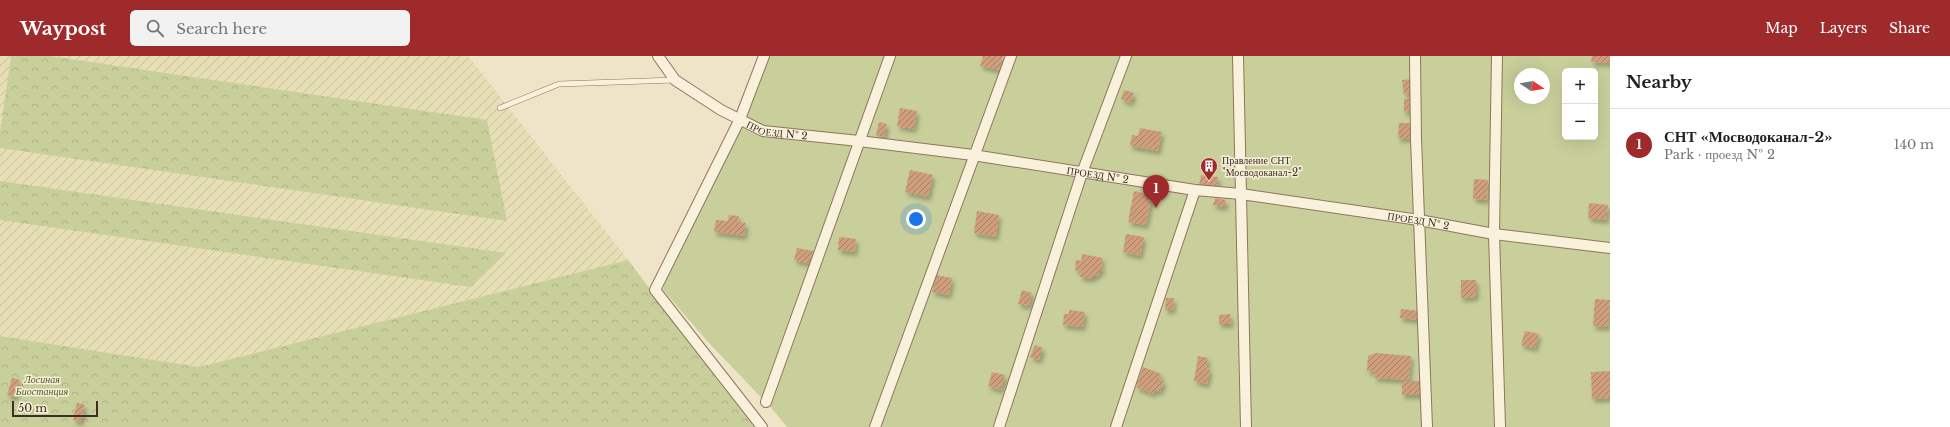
<!DOCTYPE html>
<meta charset="utf-8">
<style>
:root{--surface:#fff;--page:#f2f2f2;--text:#202124;--muted:#757577;--line:#e0e0e0;--accent:#9e2a2b}
body{margin:0;font-family:"Libre Baskerville",serif;background:var(--page);color:var(--text)}
.controls{position:absolute;right:12px;top:12px;display:grid;overflow:hidden;border-radius:6px;box-shadow:0 4px 16px #0002}
.controls button{width:36px;height:36px;display:grid;place-items:center;padding:0;border:0;border-bottom:1px solid var(--line);background:var(--surface);color:var(--text);font:20px sans-serif}
.compass{position:absolute;left:1514px;top:12px;width:36px;height:36px;border-radius:50%;background:var(--surface);box-shadow:0 4px 16px #0002;rotate:102deg}
.scale{position:absolute;left:12px;bottom:10px;width:86px;box-sizing:border-box;padding-left:4px;border:2px solid #3d2e20;border-top:0;font-size:11px;line-height:14px;white-space:nowrap;color:#3d2e20;-webkit-text-stroke:3px #f7eed8;paint-order:stroke}
.you{position:absolute;left:916px;top:163px;width:14px;height:14px;margin:-10px;border:3px solid #fff;border-radius:50%;background:#1a73e8;box-shadow:0 0 0 6px #1a73e833}
.badge{display:grid;place-items:center;width:26px;height:26px;border-radius:50%;background:var(--accent);color:#fff;font-size:13px;font-weight:700}
.pin{position:absolute;translate:-50% -33px;filter:drop-shadow(0 1px 2px #0008)}
.pin::after{content:'';position:absolute;top:21px;width:14px;height:12px;background:inherit;clip-path:polygon(0 0,100% 0,50% 100%)}
.list{margin:0;padding:0;list-style:none}
h2{display:flex;justify-content:space-between;align-items:center;height:52px;margin:0;padding:0 16px;font-size:17px}
h2 small{font-size:13px;font-weight:400;color:var(--muted)}
.list li{display:grid;grid-template-columns:26px 1fr auto;gap:12px;align-items:center;box-sizing:border-box;height:72px;padding:0 16px;border-top:1px solid var(--line)}
.list b{display:block;font-size:15px;white-space:nowrap}
.list p{margin:0;font-size:13px;white-space:nowrap;color:var(--muted)}
.list em{font-size:13px;font-style:normal;color:var(--muted)}
.icon{flex:none;width:22px;height:22px;fill:none;stroke:currentColor;stroke-width:2;stroke-linecap:round;stroke-linejoin:round}
.map{position:relative;flex:none;width:1610px;height:371px;overflow:hidden}
header{display:flex;align-items:center;gap:24px;box-sizing:border-box;height:56px;padding:0 20px;background:var(--accent);color:#fff}
header strong{font-size:19px}
nav{display:flex;gap:22px;margin-inline-start:auto;font-size:14px}
.search{width:280px;height:36px;background:var(--page);display:flex;align-items:center;gap:10px;box-sizing:border-box;padding:0 14px;border-radius:6px;color:var(--muted);font-size:15px}
main{display:flex}
aside{flex:1;background:var(--surface)}
.map>svg:first-child{display:block}
.farmland{fill:url(#farmland-furrows)}
.forest{fill:url(#forest-crowns)}
.garden{fill:#c9cf9b;fill-rule:evenodd}
.building{fill:url(#building-hatch);filter:url(#shadow)}
.lines{fill:none;stroke-linecap:round;stroke-linejoin:round}
.lane-casing{stroke:#8d765c;stroke-width:6}
.street-casing{stroke:#8d765c;stroke-width:12}
.lane{stroke:#faf1dc;stroke-width:5}
.street{stroke:#faf1dc;stroke-width:10}
.labels{text-anchor:middle;dominant-baseline:central;stroke-width:3;stroke-linejoin:round;paint-order:stroke}
.street-label{font-size:10px;fill:#3d2e20;stroke:#f7eed8}
.poi-label{font-size:10px;fill:#3d2e20;stroke:#f7eed8;text-anchor:start}
.park-label{font-size:10px;font-style:italic;fill:#4d5a26;stroke:#f7eed8}
</style>
<header>
<strong>Waypost</strong>
<div class="search"><svg class="icon" aria-label="search" viewBox="0 0 24 24"><circle cx="10" cy="10" r="6"/><path d="M15 15l6 6"/></svg>Search here</div>
<nav><a>Map</a><a>Layers</a><a>Share</a></nav>
</header>
<main>
<div class="map">
<svg width="1610" height="371" viewBox="0 0 1610 371">
<defs>
<pattern id="farmland-furrows" width="10" height="10" patternUnits="userSpaceOnUse"><rect width="10" height="10" fill="#e6deb5"/><path d="M-1 1l2-2M0 10L10 0M9 11l2-2" fill="none" stroke="#c6bf9b"/></pattern>
<pattern id="forest-crowns" width="20" height="18" patternUnits="userSpaceOnUse"><rect width="20" height="18" fill="#c9cf9b"/><path d="M2 6a3 3 0 1 1 6 0M12 15a3 3 0 1 1 6 0" fill="none" stroke="#aeb285"/></pattern>
<pattern id="building-hatch" width="6" height="6" patternUnits="userSpaceOnUse"><rect width="6" height="6" fill="#cf9f7d"/><path d="M-1 1l2-2M0 6l6-6M5 7l2-2" fill="none" stroke="#a98266"/></pattern>
<filter id="shadow"><feDropShadow dx="2.5" dy="4" stdDeviation="2" flood-color="#0004"/></filter>
</defs>
<rect width="100%" height="100%" fill="#f0e4c8"/>
<!-- farmland -->
<path class="farmland" d="M0 0H468L628 204 199 311 0 280Z"/>
<!-- forest -->
<path class="forest" d="M11 0H50L487 64 507 165 0 92V77Z
M0 125 506 197 471 231 0 164Z
M628 204 755 371H0V280L199 311Z"/>
<!-- garden -->
<path class="garden" d="M768 0H1610V371H787L774 355 709 287 663 234 666 222 738 78ZM1565 15H1595V81H1565ZM1520 18H1544V42H1520Z"/>
<!-- building -->
<path class="building" d="M983 0H1003L1000 14 980 10Z
M1592 0H1610V7L1591 6Z
M1413 23 1414 37 1404 38 1402 24Z
M1124 34 1134 37 1131 47 1121 43Z
M1413 42 1414 55 1404 56V43Z
M900 52 917 55 914 73 897 70Z
M879 66 887 68 884 81 876 80Z
M1399 67H1416V83L1398 82Z
M1140 72 1162 76 1158 95 1130 90 1132 79 1138 80Z
M910 114 933 119 928 141 905 136Z
M1201 119 1218 121 1217 132 1199 130Z
M1474 123 1488 124 1487 144 1473 143Z
M1134 135 1152 139 1146 169 1128 166Z
M1215 142 1226 144 1225 151 1213 149Z
M1589 147 1608 149 1606 164 1588 162Z
M977 155 999 159 996 181 974 177Z
M729 159 739 160 738 166 746 167 744 180 714 176 716 164 728 165Z
M1126 178 1144 181 1140 200 1123 196Z
M839 181 856 183 855 196 838 194Z
M797 192 813 195 811 208 794 204Z
M1082 198 1103 202 1101 208 1103 214 1099 215 1098 220 1093 219V223L1080 221 1081 215 1075 214 1076 204 1081 205Z
M936 219 952 222 949 239 932 236Z
M1461 224H1476V241L1461 242Z
M1022 234 1032 237 1029 250 1018 248Z
M1166 242H1174L1173 254H1165Z
M1595 243 1610 244 1608 271 1593 270Z
M1401 253 1419 255 1418 264 1400 262Z
M1069 254 1085 256 1083 271 1063 269 1064 258H1069Z
M1230 258 1231 268H1219V259Z
M1525 275 1539 278 1535 292 1521 289Z
M1035 289 1043 292 1039 304 1030 301Z
M1376 297 1411 300 1409 324 1374 322 1375 316 1367 315 1368 300Z
M1198 300 1208 302 1206 312 1210 313 1207 328 1194 325Z
M1143 311 1161 318 1159 323 1164 325 1160 336 1155 334 1153 338 1136 331Z
M1610 315V342L1592 343 1591 316Z
M992 316 1005 319 1001 334 988 330Z
M12 322 20 324 16 341 7 339Z
M1402 325H1422L1421 339H1402Z
M77 347 85 349 81 366 73 364Z"/>
<g class="lines">
<!-- lane casing -->
<g class="lane-casing">
<path id="lane" d="M500 52 559 28 675 24"/>
</g>
<!-- street casing -->
<g class="street-casing">
<g id="street">
<path id="s1" d="M658 0 675 24 721 54 763 75 859 85 973 99 1195 134 1241 138 1419 164 1494 178 1610 192"/>
<path d="M1238 0 1246 371"/>
<path d="M1415 0 1416 83 1427 371"/>
<path d="M1497 0 1494 178 1500 371"/>
<path d="M766 346 890 0"/>
<path d="M762 371 655 234 740 63 764 0"/>
<path d="M875 371 1011 0"/>
<path d="M999 371 1082 117 1126 0"/>
<path d="M1116 371 1195 134"/>
</g>
</g>
<!-- lane -->
<use href="#lane" class="lane"/>
<!-- street -->
<use href="#street" class="street"/>
</g>
<!-- icons -->
<defs>
<g id="building-pin" transform="scale(0.9)"><path d="M0 17L-7.5 6A9.5 9.5 0 1 1 7.5 6Z" fill="#9e2a2b" stroke="#f7eed8"/><path d="M-4-6H4V6H1V3H-1V6H-4ZM-2.5-4.3h1.7v1.8h-1.7ZM.8-4.3h1.7v1.8H.8ZM-2.5-1h1.7V.8h-1.7ZM.8-1h1.7V.8H.8Z" fill="#fff"/></g>
</defs>
<g fill-rule="evenodd">
<use href="#building-pin" x="1209" y="110"/>
</g>
<g class="labels">
<!-- street labels -->
<g class="street-label">
<text stroke="none"><textPath href="#s1" startOffset="145">ПРОЕЗД № 2</textPath></text>
<text stroke="none"><textPath href="#s1" startOffset="469">ПРОЕЗД № 2</textPath></text>
<text stroke="none"><textPath href="#s1" startOffset="793">ПРОЕЗД № 2</textPath></text>
</g>
<!-- poi labels -->
<g class="poi-label">
<text x="1222" y="104">Правление СНТ<tspan x="1222" dy="12">"Мосводоканал-2"</tspan></text>
</g>
<!-- park labels -->
<g class="park-label">
<text x="42" y="323">Лосиная<tspan x="42" dy="12">Биостанция</tspan></text>
</g>
</g>
</svg>
<div class="controls">
<button>+</button>
<button>−</button>
</div>
<svg class="compass" viewBox="-18 -18 36 36"><path d="M0-13l5 13h-10z" fill="#e53935"/><path d="M0 13l5-13h-10z" fill="#757577"/></svg>
<div class="scale">50 m</div>
<div class="you"></div>
<div class="pin badge" style="left:1156px;top:152px">1</div>
</div>
<aside>
<h2>Nearby<small></small></h2>
<ul class="list">
<li><span class="badge">1</span><div><b>СНТ «Мосводоканал-2»</b><p>Park · проезд № 2</p></div><em>140 m</em></li>
</ul>
</aside>
</main>
